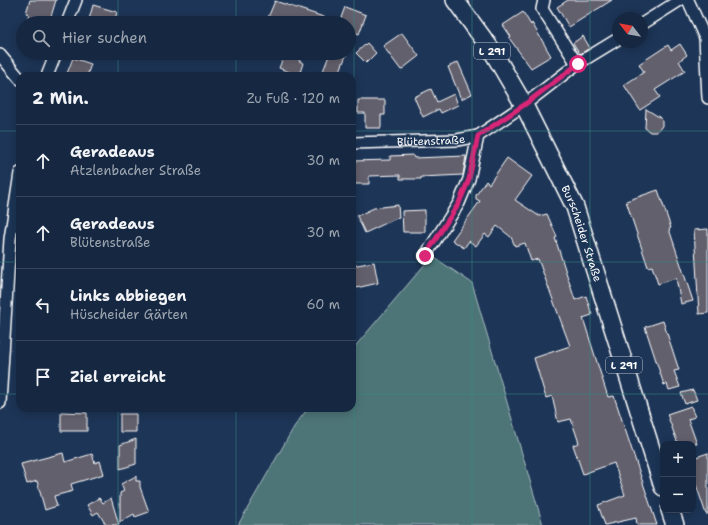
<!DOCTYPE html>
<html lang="de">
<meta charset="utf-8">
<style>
:root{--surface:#162841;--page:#1f3048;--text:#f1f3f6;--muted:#9ea6b1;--line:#35445a}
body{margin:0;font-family:"Shantell Sans",sans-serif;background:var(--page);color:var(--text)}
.controls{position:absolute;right:12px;bottom:12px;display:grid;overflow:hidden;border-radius:8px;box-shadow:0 2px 10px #0003}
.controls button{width:36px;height:36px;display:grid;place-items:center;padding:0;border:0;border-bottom:1px solid var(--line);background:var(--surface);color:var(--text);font:20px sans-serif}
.compass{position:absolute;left:612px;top:12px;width:36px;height:36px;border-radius:50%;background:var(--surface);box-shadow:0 2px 10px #0003;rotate:301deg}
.stop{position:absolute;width:12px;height:12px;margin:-9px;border:3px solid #db2777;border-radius:50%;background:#fff}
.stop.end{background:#db2777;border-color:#fff;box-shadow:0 1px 4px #0008}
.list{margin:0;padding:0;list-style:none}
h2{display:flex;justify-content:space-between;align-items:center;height:52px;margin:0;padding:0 16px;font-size:17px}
h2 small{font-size:13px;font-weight:400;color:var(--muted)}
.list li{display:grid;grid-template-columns:26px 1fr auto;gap:12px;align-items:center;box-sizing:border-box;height:72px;padding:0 16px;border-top:1px solid var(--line)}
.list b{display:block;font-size:15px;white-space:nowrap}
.list p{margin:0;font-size:13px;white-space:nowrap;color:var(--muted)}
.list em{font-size:13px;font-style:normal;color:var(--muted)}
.icon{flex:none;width:22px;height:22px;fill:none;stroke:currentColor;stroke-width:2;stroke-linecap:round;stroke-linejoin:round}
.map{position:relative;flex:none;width:708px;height:525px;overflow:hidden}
.search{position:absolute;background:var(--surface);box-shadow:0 2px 10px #0003;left:16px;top:16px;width:340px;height:44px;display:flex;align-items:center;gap:10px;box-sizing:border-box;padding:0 14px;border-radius:22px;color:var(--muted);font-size:15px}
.panel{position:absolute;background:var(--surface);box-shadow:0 2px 10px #0003;left:16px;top:72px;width:340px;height:340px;border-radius:12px}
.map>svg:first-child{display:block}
.green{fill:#4d7478;stroke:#a6babc}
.building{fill:#63616d;stroke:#fff}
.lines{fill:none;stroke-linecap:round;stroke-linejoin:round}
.minor-casing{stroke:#fff;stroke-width:14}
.primary-casing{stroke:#fff;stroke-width:20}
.minor{stroke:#1d3557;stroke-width:11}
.primary{stroke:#1d3557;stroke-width:17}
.route{stroke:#db2777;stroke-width:5}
.grid{fill:none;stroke:#338b84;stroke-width:1;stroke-opacity:0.55}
.labels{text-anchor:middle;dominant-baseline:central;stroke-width:3;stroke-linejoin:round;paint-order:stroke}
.shield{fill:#1d3557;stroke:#bbc2cd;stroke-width:1}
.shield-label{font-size:10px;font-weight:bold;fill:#fff}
.street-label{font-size:11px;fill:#fff;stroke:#1d3557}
</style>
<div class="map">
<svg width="708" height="525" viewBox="0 0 708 525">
<rect width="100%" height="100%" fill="#1d3557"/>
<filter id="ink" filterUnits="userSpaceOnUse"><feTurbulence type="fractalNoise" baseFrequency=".025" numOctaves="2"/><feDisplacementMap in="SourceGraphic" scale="8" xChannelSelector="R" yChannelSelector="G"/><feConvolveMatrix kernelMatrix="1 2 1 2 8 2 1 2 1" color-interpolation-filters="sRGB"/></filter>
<g filter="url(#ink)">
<!-- green -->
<path class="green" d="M432 256 472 283 543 525H238L294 427 308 408H352V350Z"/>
<!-- building -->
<path class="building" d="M30 0H56L49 23H26L29 14 26 13Z
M568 0H612L569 27 557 7Z
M275 1 336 21V23H275L267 20Z
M93 5 117 12 114 23H88Z
M345 7 366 15 359 34 349 30V23H339Z
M523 12 531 25 532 23 551 56 531 68 509 38 511 37 503 25Z
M402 33 419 56 401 70 383 46Z
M583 36 590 48 580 54 573 43Z
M367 43 376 53 366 63 356 53Z
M680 44 687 55 679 61 685 71 655 90 660 97 640 110 624 85 644 72 639 64 668 45 671 50Z
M285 53H302L299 61 303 63 299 76 279 68Z
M330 53H347L338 76 323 71Z
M73 58 91 64 87 76H66Z
M458 62 472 94 461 99 448 67Z
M431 89 437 102 454 94 458 105 441 113 439 109 423 117 414 97Z
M358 100H385V115H381V128H365V113H358Z
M646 109 659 117 662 120V126L657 132H650L645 128Z
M413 155 414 158 466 156 463 175 421 177V179H400V175L369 176V184H352V161L390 160V156Z
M507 158 532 176 515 200 539 216 547 214 557 237 555 238 575 300 586 296 592 315 583 318 608 397 614 396 657 525H637L636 518 605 525 598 505 625 495 614 463 583 474 573 445 579 443 571 419 558 422 552 396 546 398 534 358 570 346 538 259 531 261 525 243 515 246 511 237 497 226 489 237 485 234 476 246 469 241 464 248 452 240 480 201 476 199V195L486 181 489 184Z
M658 190 671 228 669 229 693 301 681 304 676 278 658 284 652 266 648 267 626 201Z
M398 205 399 217 365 233 357 216 374 208Z
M425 210V232H403L402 211Z
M708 229V313L699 314 694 230Z
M374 262 378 283 352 289V266Z
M663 321 679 370 674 371 680 387 669 390 667 384 664 385 645 327Z
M693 390 697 400 685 404 681 393Z
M691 406 695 417 688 419 697 444H678L667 414Z
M61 412 87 413V431H61Z
M120 414H136V432H120Z
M136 439V464L120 469V445Z
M63 453 65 462 92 454 95 463 100 461 104 474 71 484 73 491 54 496 57 506 45 510 37 481 27 484 21 464Z
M708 453V514H706L693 476V458Z
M136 476V481H140V487L149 512 135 517 134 514 120 522V493L124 491 121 484Z
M99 498 103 503 111 498 119 525H106L98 512 93 515 87 505Z"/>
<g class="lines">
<!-- minor casing -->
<g class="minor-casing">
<g id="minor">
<path d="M544 0 542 9 577 64"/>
<path d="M688 0 705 38 708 98"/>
<path d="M67 23 76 0"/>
<path d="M642 24 680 0"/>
<path d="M0 55 20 79"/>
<path d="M47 76 56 53"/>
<path id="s1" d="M352 143 457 140 478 136 524 105 577 64 618 39"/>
<path d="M425 256 459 203 469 179 478 136"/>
<path d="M0 403 10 239 20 173"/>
</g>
</g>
<!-- primary casing -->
<g class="primary-casing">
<g id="primary">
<path id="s2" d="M455 0 493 52 524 105 575 207 663 487"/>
<path d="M670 510 675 525"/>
</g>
</g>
<!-- minor -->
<use href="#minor" class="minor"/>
<!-- primary -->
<use href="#primary" class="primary"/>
</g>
</g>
<g class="lines" filter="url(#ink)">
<!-- route -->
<path class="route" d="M425 256 459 203 469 179 478 136 524 105 578 64"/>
</g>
<!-- grid -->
<path class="grid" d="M118 0V23M236 0V23M354 0V525M472 0V525M590 0V525M118 53V76M236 53V76M0 131H20M352 131H708M0 262H20M352 262H708M0 394H20M352 394H708M118 408V525M236 408V525"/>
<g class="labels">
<!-- shield labels -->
<g class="shield">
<rect x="474" y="43" width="36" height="16" rx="3"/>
<rect x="606" y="357" width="36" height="16" rx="3"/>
</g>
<g class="shield-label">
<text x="492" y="51">L 291</text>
<text x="624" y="365">L 291</text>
</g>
<!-- street labels -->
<g class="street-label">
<text stroke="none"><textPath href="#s1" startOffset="79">Blütenstraße</textPath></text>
<text stroke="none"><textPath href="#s2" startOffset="267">Burscheider Straße</textPath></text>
</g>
</g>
</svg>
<div class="controls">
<button>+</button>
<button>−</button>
</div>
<svg class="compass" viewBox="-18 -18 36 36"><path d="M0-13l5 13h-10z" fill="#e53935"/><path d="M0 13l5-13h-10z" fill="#9ea6b1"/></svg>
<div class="stop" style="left:578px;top:64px"></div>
<div class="stop end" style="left:425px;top:256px"></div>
<div class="search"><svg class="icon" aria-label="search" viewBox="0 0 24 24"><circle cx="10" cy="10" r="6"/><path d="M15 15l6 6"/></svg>Hier suchen</div>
<section class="panel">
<h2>2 Min.<small>Zu Fuß · 120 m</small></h2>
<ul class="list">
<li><svg class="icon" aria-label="ahead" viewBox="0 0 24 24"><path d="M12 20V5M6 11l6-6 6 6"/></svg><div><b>Geradeaus</b><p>Atzlenbacher Straße</p></div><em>30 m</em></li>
<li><svg class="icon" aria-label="ahead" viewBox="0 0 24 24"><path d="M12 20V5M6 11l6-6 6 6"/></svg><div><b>Geradeaus</b><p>Blütenstraße</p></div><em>30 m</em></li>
<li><svg class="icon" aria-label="left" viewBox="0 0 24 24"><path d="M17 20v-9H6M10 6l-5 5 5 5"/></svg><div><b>Links abbiegen</b><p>Hüscheider Gärten</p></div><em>60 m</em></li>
<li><svg class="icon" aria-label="arrive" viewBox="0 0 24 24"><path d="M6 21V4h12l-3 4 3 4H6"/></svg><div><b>Ziel erreicht</b></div></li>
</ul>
</section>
</div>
